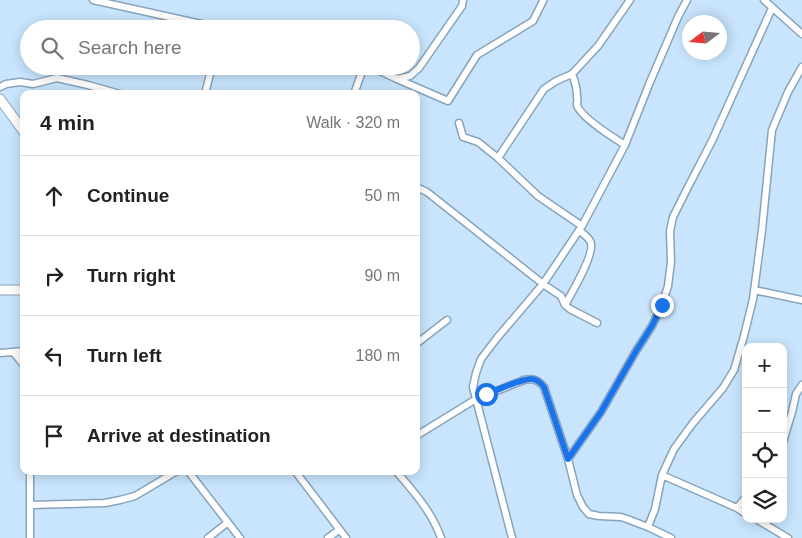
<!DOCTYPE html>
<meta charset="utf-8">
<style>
:root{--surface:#fff;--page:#f2f2f2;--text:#222;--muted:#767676;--line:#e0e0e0}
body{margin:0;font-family:Arial,sans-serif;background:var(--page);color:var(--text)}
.controls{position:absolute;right:15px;bottom:15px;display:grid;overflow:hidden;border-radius:10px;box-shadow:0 2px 12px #0003}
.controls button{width:45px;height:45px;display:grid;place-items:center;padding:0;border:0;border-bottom:1px solid var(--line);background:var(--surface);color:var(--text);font:25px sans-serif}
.compass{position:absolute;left:682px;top:15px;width:45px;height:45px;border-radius:50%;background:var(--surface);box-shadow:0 2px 12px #0003;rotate:254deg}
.stop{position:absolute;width:15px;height:15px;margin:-11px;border:4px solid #1a73e8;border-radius:50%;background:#fff}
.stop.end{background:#1a73e8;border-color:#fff;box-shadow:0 1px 5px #0008}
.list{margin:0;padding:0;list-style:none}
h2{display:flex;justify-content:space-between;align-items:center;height:65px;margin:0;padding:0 20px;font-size:21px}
h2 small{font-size:16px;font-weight:400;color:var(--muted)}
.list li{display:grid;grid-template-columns:32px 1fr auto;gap:15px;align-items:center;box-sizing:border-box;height:80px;padding:0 20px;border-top:1px solid var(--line)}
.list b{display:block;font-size:19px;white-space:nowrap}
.list em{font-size:16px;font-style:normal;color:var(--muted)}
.icon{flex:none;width:28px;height:28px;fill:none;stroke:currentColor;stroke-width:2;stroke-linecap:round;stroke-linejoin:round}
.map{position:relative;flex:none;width:802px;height:538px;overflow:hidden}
.search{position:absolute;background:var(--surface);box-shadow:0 2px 12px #0003;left:20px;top:20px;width:400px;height:55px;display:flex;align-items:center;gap:12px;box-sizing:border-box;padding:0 18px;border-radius:28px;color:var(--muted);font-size:19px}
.panel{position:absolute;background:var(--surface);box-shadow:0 2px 12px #0003;left:20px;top:90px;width:400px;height:385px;border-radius:10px}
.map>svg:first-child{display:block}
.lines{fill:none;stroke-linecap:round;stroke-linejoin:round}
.street-casing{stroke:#88a3ba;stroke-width:9}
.secondary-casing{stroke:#88a3ba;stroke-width:11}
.street{stroke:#fff;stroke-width:6}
.secondary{stroke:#fff;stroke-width:9}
.route{stroke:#1a73e8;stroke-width:6}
</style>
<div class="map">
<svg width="802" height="538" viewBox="0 0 802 538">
<rect width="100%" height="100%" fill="#c8e5fd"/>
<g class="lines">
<!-- street casing -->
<g class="street-casing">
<path id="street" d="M93 0 224 29
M764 0 802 34
M369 66 397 79 410 76 419 68 462 6 463 0
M572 74C575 81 577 89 577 97 578 99 577 102 577 105 580 117 614 138 625 145
M397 79 448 101 477 55 533 21 543 1
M0 87 6 84 20 82 33 84 57 78 88 85 120 94
M205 94 212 66
M354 94 364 66
M459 123 463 137 478 142 498 158 538 196 582 226
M498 158 544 89 556 81 572 74 598 46 630 0
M416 187 427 192 543 284 561 296 565 305 570 309 597 323
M754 290 802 300
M565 305C571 294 597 251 590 241 588 237 582 233 579 230
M416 344 447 320
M0 353 24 351
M14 353 24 365
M416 436 476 399 524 380C534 378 538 380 544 387L568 459 577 495 583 507 589 514 599 516 621 517 627 519 648 527 671 538
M783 442 792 412 796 394 802 385
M568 459 601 412 636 351 652 326 662 305 668 286 671 262 670 231 673 217 688 187 712 141 772 8
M30 471V538
M188 471 240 538
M295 471 346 538
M396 471C414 492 432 512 441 538
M662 475 737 508 746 514
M30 505 105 503 120 500 135 496 177 471
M737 508 746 497
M756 519 788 538
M648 527 655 509 662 475 674 449 693 423 723 388 734 370 744 336 753 299 762 230 772 130 788 92 802 67
M208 538 227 523
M328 538 339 530
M512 538 473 387 476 373 481 359 497 338 543 284 582 226 591 209 625 145 650 82 678 17 687 0"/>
</g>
<!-- secondary casing -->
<g class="secondary-casing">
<path id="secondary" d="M0 99 24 132
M0 290H24"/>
</g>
<!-- street -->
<use href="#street" class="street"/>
<!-- secondary -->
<use href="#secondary" class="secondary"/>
</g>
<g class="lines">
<!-- route -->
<path class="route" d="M486 394C496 391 523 378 531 379 537 379 541 383 544 387L568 459 601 412 636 351 652 326 662 305"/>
</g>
</svg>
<div class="controls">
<button>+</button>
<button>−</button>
<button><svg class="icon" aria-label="locate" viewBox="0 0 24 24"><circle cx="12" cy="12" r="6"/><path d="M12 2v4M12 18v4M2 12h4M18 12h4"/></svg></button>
<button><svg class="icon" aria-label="layers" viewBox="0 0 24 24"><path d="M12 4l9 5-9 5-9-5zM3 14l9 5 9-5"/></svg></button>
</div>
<svg class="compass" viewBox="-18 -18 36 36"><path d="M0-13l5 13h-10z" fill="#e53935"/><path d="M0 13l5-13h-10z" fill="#767676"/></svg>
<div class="stop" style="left:486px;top:394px"></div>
<div class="stop end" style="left:662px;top:305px"></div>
<div class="search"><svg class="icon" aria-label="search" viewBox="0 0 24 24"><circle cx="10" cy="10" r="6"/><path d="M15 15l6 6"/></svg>Search here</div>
<section class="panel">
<h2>4 min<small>Walk · 320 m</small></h2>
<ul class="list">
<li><svg class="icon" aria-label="ahead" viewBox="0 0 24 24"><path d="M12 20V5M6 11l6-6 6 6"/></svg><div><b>Continue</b></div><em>50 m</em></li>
<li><svg class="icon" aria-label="right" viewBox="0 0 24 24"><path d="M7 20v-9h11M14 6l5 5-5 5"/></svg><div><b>Turn right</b></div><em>90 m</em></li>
<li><svg class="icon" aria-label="left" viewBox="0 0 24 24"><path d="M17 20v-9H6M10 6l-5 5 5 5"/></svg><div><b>Turn left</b></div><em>180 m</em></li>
<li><svg class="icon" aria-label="arrive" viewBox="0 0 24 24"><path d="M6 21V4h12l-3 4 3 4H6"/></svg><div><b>Arrive at destination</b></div></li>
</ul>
</section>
</div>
